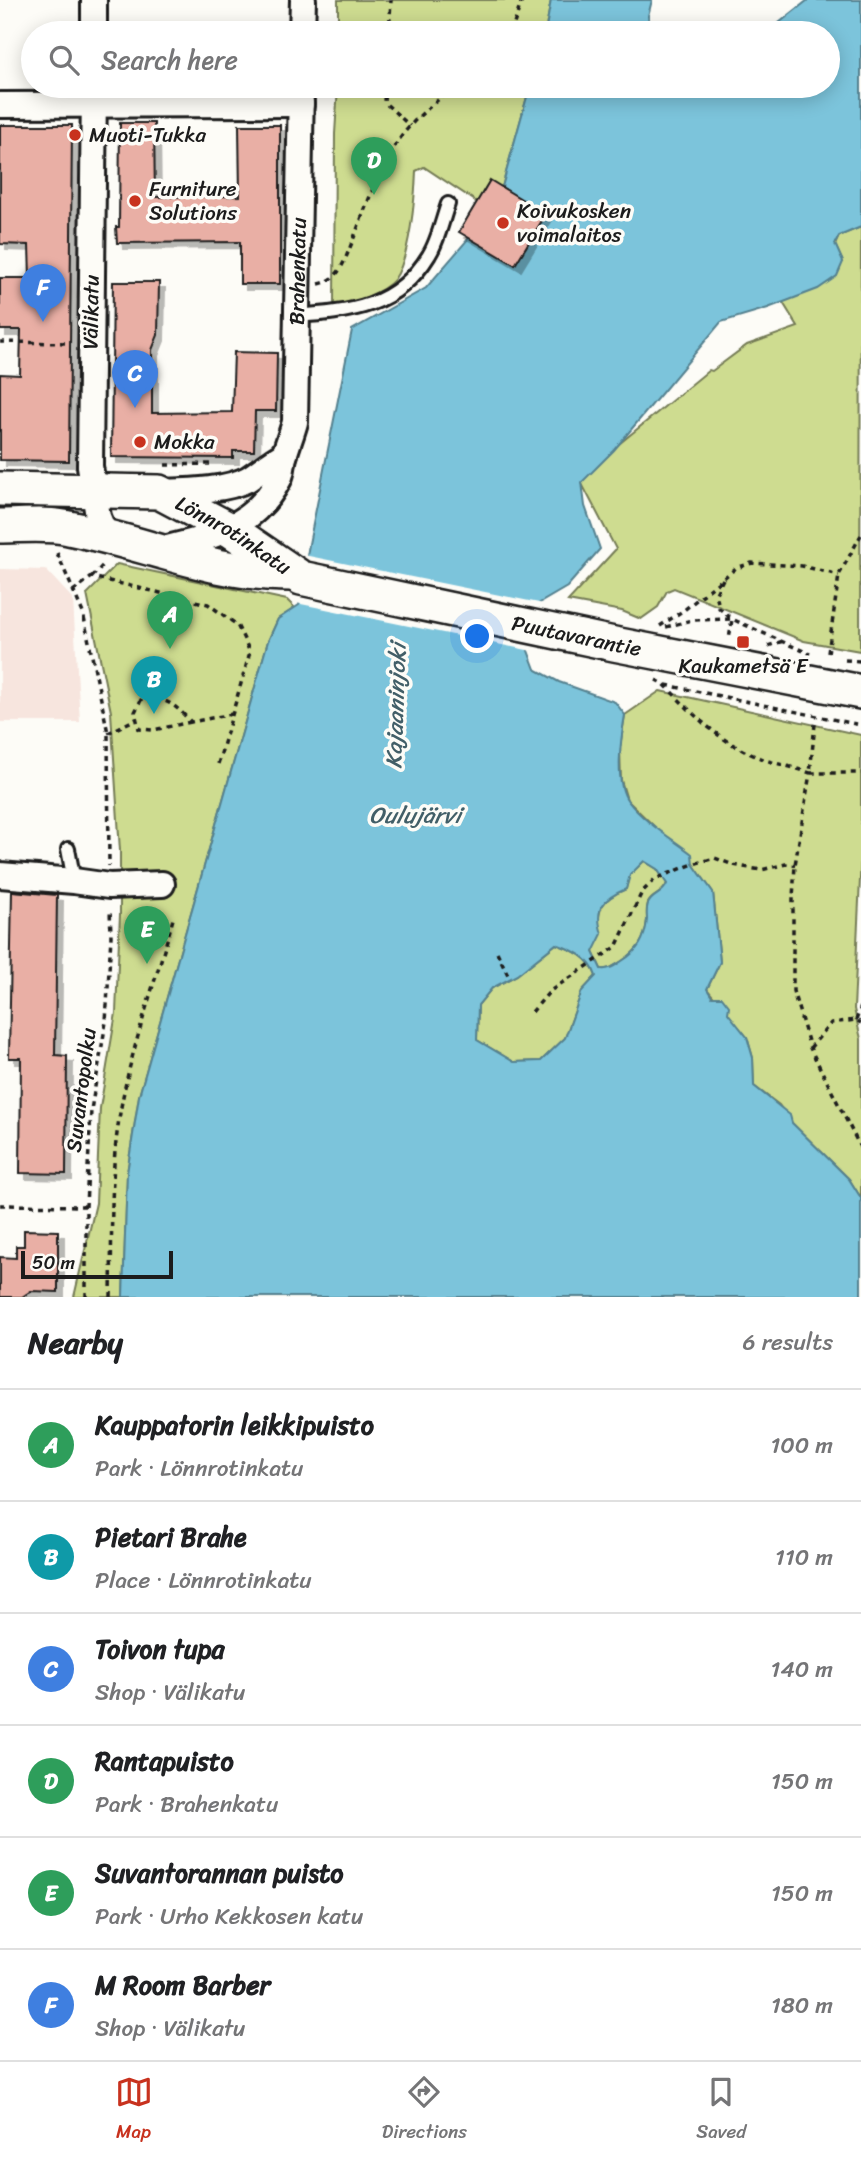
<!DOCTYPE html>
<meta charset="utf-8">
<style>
:root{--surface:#fff;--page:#f6f6f6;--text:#202124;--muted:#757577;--line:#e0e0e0;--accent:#c8321e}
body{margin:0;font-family:Sriracha,sans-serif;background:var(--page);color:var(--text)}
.scale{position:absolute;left:21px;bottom:18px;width:152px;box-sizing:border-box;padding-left:7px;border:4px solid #1c1c1c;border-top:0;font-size:19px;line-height:24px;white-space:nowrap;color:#1c1c1c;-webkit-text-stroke:5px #fdfcf7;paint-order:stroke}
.you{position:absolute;left:478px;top:637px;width:24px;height:24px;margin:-18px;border:5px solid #fff;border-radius:50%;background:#1a73e8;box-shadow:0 0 0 10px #1a73e833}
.badge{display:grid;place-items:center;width:46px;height:46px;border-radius:50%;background:var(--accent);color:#fff;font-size:23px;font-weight:700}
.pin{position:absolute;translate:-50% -58px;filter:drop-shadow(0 2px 4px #0008)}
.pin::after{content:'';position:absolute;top:37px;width:24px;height:21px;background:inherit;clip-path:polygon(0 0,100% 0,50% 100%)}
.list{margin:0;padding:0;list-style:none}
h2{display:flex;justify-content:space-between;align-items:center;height:91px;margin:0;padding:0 28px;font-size:30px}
h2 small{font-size:23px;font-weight:400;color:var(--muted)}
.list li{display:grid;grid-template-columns:46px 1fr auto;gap:21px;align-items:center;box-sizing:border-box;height:112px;padding:0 28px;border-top:2px solid var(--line)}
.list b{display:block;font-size:26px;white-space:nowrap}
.list p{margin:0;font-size:23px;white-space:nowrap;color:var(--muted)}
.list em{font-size:23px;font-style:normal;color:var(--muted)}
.icon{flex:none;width:38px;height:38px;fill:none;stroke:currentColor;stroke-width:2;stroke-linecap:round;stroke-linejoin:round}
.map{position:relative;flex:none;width:861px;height:1297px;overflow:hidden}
.search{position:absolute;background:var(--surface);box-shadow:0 4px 18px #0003;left:21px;right:21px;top:21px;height:77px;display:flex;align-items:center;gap:18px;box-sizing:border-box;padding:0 24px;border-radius:38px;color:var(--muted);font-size:26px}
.sheet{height:763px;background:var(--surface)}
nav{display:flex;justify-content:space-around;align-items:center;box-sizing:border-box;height:98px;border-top:2px solid var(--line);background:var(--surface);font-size:19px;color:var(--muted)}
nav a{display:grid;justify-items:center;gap:4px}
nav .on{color:var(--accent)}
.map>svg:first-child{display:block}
.built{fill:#f7e5de}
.green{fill:#cedc90;stroke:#757c56;stroke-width:2}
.water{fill:#7bc4db;stroke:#55818f;stroke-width:2;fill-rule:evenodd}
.pier{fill:#fdfcf7}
.building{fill:#e9afa5;stroke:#1c1c1c;stroke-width:2;filter:url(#shadow)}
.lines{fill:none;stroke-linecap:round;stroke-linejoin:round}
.lane-casing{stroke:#1c1c1c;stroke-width:18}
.street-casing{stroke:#1c1c1c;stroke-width:30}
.secondary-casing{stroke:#1c1c1c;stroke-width:38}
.path{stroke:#1c1c1c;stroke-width:3.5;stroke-dasharray:5 5;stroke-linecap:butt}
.lane{stroke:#fdfcf7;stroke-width:12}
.street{stroke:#fdfcf7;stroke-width:24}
.secondary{stroke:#fdfcf7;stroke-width:33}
.poi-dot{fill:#c8321e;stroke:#fdfcf7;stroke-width:2.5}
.labels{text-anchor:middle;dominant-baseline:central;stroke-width:7;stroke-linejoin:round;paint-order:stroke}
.poi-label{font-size:21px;fill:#1c1c1c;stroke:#fdfcf7;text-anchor:start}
.street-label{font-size:21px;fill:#1c1c1c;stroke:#fdfcf7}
.water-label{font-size:23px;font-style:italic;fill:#425f68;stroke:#fdfcf7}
</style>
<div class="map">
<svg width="861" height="1297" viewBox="0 0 861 1297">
<defs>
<filter id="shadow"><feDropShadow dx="6" dy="6" stdDeviation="0" flood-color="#0004"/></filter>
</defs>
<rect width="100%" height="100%" fill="#fdfcf7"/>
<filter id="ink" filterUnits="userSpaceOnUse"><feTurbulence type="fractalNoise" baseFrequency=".0143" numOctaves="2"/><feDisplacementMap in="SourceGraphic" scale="14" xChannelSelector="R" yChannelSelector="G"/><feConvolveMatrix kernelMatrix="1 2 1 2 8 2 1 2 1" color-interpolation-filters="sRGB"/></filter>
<g filter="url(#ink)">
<!-- built -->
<path class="built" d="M0 569 46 570 73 599 80 722H0Z"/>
<!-- green -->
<path class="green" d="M338 0H551L545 33H338Z
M338 86H530L502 187 477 202 424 167 416 171C415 198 410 258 394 280 384 292 350 305 334 307L335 134Z
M861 227 860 651 804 641 674 588 667 591 658 607 641 619 622 611 568 601 616 549 581 482 619 444 709 370 712 371 747 345 798 327 782 301 843 262 835 245 839 236Z
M117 564 287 600 295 608 278 619 268 641 139 1096 127 1173 123 1297H74L96 1203 100 1108 116 1013 120 914V851L111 712 87 594Z
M660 691 861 735V857L854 1009 861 1039V1198L849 1179 792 1123 779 1105 754 1086 753 1058 747 1037 707 989 720 962 713 892 693 864 627 800 621 780 620 747 625 715Z
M644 861 657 869 667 883C663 895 652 894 648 903 646 908 647 915 647 920 645 940 638 951 622 961 614 966 610 970 601 969L593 952C605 922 586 905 626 889L629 875Z
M556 944C573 950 590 957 596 976L582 991 565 1038 541 1061 514 1062 477 1040 478 1005 492 988 517 975Z"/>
<!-- water -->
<path class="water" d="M551 0H652L648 16 651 33H545Z
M808 0H861V227L839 236 835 244 843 262 837 276 818 289 768 308 721 322 614 450 582 482 585 506 600 549 567 587 533 607 521 632 535 669 559 682 615 702 625 715C621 738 614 782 628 801 644 822 671 838 692 854L693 864 713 892 720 962 707 989 712 997H722L729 1006 728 1013 747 1037 753 1058 754 1086 790 1115 792 1123 849 1179 861 1198V1297H123L127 1173 139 1096 268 641 278 619 299 605 309 544 352 330 426 288 469 238 502 187 530 86H828V33H760L770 30ZM644 861 657 869 667 884C663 895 652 894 648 904 646 909 647 915 647 920 645 940 638 951 622 961 614 966 610 970 601 969L593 952 602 934C594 909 602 899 626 889L630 875ZM556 944C573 950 590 957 596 976L582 991 565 1038 541 1061 514 1062 477 1040 478 1005 492 988 517 975Z"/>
<!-- pier -->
<path class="pier" d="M304 555 544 604 536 609 525 632 532 651 296 603Z"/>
<!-- building -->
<path class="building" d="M120 123H154L155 197 240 196 239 125H280V284H240V242L117 243 116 227H119Z
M0 125H72L69 461 0 460V374L20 375 21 330H0V278H30L29 245 0 244Z
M490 180 546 214 515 265 459 232Z
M113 282H159L158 335 152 350V413L232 412 234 352 277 353 276 411H255L254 451H233V458L111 457Z
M12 891 57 895 55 1055 67 1056 66 1174 20 1173 21 1058H9Z
M24 1230 58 1231V1292L31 1291 22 1297H0V1257L16 1258V1246H24Z"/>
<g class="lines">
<!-- lane casing -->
<g class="lane-casing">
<path id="lane" d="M295 316C350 312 397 308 429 255 438 241 442 221 448 204
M68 849 74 881"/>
</g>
<!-- street casing -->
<g class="street-casing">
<g id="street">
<path d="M94 0V33"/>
<path d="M302 33 303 0"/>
<path d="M94 86 90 466 98 517 106 536"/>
<path d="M0 105 301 104"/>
<path d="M159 492C184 491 225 491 248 479 260 471 272 461 285 454"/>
<path id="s1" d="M159 550C209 538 253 529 279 479 283 471 282 462 285 453 288 443 292 433 295 422L301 86"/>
<path d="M0 875 74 881 109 886 162 884"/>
</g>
</g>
<!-- secondary casing -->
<g class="secondary-casing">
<g id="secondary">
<path id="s2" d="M0 489 159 492 229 529 301 578 614 644 861 692"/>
<path d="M0 526C22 526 48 523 69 528 147 543 213 575 294 574"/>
</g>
</g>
<!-- path -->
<path class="path" d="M389 33 391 0
M511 33 522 0
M385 86 384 102 410 126
M319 284C339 280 344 262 351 245 367 206 381 158 410 126 423 111 440 99 454 86
M0 342 71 343
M165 465 210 464
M57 553 83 613 108 733 109 866
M92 577 105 563
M723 579 716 593 719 608 732 619 729 640
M73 591 92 577 208 604 237 625 250 652 218 764
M660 626 684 610 736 568 752 563 802 566 839 575
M666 627 692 620 732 619 810 654
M768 646 783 641
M828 653 839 575 861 535
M845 660 861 661
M656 680 664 684C691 712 716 739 753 755 770 763 791 766 810 773L795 865 793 898V991L810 1048 861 1149
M666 685 861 725
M191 722 153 730 139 729 135 712 142 698C168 698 174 704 191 722L232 714
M815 724 810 773H861
M108 733 136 719
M497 952 510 979
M532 1012 550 991 616 947 642 892 655 879 693 864 715 858 733 865 761 870 786 864 795 865
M856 1020 861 1007
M810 1048 831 1023 856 1020 861 1023
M0 1205 85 1206
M86 1297V1206L91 1110 106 1022 111 936 110 909
M111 1297C112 1240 110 1182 118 1126 127 1059 155 984 173 919"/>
<!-- lane -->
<use href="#lane" class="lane"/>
<!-- street -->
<use href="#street" class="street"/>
<!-- secondary -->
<use href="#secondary" class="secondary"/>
</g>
</g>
<!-- markers -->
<g class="poi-dot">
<circle cx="75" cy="135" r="7"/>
<circle cx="135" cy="201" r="7"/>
<circle cx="503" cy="223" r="7"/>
<circle cx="140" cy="442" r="7"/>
<rect x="736" y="635" width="14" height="14" rx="3.5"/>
</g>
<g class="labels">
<!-- poi labels -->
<g class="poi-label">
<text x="89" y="135">Muoti-Tukka</text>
<text x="149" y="189">Furniture<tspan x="149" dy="24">Solutions</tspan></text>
<text x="517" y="211">Koivukosken<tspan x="517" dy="24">voimalaitos</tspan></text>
<text x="154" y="442">Mokka</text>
<text x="743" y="666" text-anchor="middle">Kaukametsä E</text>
</g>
<!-- street labels -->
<g class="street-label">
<text stroke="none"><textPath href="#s1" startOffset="355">Brahenkatu</textPath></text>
<text transform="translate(91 312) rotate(-89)">Välikatu</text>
<text stroke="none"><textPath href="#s2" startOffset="245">Lönnrotinkatu</textPath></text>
<text stroke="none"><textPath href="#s2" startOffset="607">Puutavarantie</textPath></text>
<text transform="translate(81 1090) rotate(-83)">Suvantopolku</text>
</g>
<!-- water labels -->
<g class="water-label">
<text transform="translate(396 706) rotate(-88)">Kajaaninjoki</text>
<text x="415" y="815">Oulujärvi</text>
</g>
</g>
</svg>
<div class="scale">50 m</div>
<div class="you"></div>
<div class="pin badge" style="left:170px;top:649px;background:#2e9e5b">A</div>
<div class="pin badge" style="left:154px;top:714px;background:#0f9aa8">B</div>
<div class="pin badge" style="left:135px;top:408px;background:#3f7fe0">C</div>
<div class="pin badge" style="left:374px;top:195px;background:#2e9e5b">D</div>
<div class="pin badge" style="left:147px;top:964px;background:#2e9e5b">E</div>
<div class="pin badge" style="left:43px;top:322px;background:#3f7fe0">F</div>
<div class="search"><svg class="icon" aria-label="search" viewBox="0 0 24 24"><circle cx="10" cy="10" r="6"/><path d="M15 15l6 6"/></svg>Search here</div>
</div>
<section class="sheet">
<h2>Nearby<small>6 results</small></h2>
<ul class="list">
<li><span class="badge" style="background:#2e9e5b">A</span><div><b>Kauppatorin leikkipuisto</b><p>Park · Lönnrotinkatu</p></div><em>100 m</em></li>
<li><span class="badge" style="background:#0f9aa8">B</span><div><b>Pietari Brahe</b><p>Place · Lönnrotinkatu</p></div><em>110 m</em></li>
<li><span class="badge" style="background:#3f7fe0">C</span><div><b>Toivon tupa</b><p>Shop · Välikatu</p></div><em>140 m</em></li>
<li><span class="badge" style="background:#2e9e5b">D</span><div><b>Rantapuisto</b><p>Park · Brahenkatu</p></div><em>150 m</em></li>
<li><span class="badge" style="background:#2e9e5b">E</span><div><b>Suvantorannan puisto</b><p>Park · Urho Kekkosen katu</p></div><em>150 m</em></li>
<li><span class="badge" style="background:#3f7fe0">F</span><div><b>M Room Barber</b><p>Shop · Välikatu</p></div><em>180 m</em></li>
</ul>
</section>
<nav>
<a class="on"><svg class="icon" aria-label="map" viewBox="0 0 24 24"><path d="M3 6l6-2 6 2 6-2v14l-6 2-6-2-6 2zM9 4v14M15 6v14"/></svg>Map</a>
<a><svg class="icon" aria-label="directions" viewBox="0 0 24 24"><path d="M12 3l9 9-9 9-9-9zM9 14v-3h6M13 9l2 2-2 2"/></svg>Directions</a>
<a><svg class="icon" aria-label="saved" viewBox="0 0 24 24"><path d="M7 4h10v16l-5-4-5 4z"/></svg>Saved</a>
</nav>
